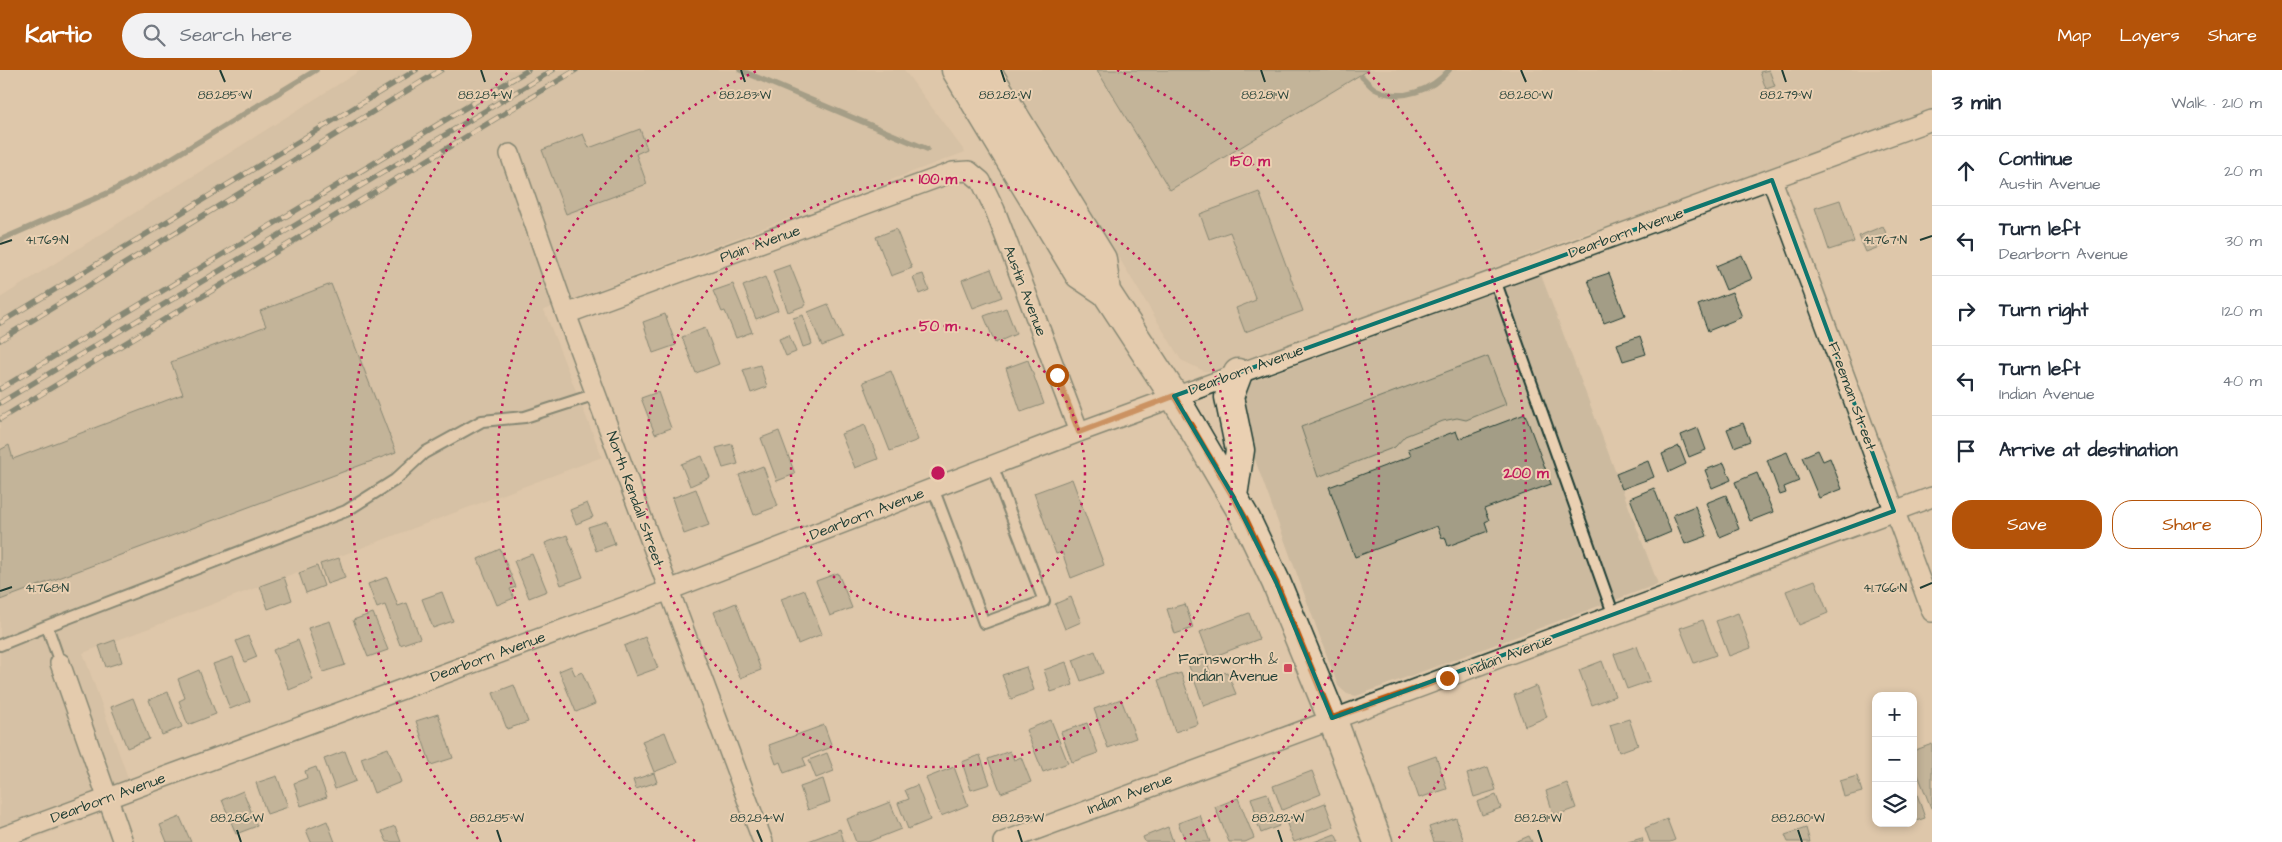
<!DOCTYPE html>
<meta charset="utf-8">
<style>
:root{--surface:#fff;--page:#f2f2f3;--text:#1f2937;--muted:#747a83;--line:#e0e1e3;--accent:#b45309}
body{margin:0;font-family:"Architects Daughter",sans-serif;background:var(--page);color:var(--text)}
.controls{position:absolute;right:15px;bottom:15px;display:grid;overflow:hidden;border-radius:10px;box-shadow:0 2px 8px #0003}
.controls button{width:45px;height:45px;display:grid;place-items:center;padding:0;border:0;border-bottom:1px solid var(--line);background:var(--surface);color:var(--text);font:25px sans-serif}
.stop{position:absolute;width:15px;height:15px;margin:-11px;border:4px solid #b45309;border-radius:50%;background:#fff}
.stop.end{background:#b45309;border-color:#fff;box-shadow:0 1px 5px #0008}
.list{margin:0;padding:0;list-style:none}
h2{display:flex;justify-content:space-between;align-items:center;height:65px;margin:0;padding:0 20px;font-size:21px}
h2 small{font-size:16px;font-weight:400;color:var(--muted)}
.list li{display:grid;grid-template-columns:32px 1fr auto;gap:15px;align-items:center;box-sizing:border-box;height:70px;padding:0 20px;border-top:1px solid var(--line)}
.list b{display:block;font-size:19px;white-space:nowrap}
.list p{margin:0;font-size:16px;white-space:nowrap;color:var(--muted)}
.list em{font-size:16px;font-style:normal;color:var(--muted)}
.actions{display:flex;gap:10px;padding:15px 20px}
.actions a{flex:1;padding:11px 0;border:1px solid var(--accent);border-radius:20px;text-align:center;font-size:18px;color:var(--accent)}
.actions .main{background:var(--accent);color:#fff}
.icon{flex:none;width:28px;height:28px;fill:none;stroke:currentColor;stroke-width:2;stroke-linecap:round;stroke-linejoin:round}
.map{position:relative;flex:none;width:1932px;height:772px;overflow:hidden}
header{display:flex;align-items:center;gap:30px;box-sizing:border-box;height:70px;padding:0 25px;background:var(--accent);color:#fff}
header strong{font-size:24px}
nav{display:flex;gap:28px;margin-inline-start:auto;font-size:18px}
.search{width:350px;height:45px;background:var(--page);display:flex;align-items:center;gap:12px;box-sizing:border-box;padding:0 18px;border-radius:28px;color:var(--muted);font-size:19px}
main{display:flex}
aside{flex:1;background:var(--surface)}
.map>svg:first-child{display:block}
.built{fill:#ccba9f}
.green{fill:#bbae94;stroke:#6d7664}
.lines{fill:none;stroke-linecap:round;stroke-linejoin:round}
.stream{stroke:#606d5d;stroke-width:5.5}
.building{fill:#a39d86;stroke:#1f3d34}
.lane-casing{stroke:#1f3d34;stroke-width:14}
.street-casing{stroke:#1f3d34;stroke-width:22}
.secondary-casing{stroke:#1f3d34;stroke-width:31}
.lane{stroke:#ead0b2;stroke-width:10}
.street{stroke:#ead0b2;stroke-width:19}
.secondary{stroke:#ead0b2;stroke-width:28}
.rail-casing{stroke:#1f3d34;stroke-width:5.5}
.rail{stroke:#ead0b2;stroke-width:4;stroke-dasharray:11;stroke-linecap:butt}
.route{stroke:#b45309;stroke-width:6}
.marked{fill:none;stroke:#0f766e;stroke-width:4;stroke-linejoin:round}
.ticks{fill:none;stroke:#1f3d34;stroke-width:2}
.ring{fill:none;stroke:#c2185b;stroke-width:2.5;stroke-dasharray:2.5 5}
.poi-dot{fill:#d1495b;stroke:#ead0b2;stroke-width:2}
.labels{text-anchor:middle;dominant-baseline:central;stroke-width:4;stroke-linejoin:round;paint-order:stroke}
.street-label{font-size:15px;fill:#1f3d34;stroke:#ead0b2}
.poi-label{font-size:15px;fill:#1f3d34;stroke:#ead0b2;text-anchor:end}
.ticks-label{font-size:12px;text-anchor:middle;fill:#1f3d34;stroke:#ead0b2;stroke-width:4;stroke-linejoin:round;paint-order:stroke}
.centre{fill:#c2185b;stroke:#ead0b2;stroke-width:2.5}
.ring-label{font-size:15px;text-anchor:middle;font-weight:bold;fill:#c2185b;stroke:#ead0b2;stroke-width:4;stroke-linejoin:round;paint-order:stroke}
</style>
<header>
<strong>Kartio</strong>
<div class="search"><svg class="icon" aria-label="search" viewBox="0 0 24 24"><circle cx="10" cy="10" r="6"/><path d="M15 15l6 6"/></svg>Search here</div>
<nav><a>Map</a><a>Layers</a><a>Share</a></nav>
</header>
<main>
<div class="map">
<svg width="1932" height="772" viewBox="0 0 1932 772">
<rect width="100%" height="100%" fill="#dec7aa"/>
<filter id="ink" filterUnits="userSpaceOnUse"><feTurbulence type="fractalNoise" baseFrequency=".02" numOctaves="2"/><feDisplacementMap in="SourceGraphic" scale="10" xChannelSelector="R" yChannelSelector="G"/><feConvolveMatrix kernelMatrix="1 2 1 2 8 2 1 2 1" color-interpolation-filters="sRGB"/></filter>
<g filter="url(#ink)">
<!-- built -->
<path class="built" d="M361 0H904L965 82 544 240 602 387 83 583 136 730 25 772H0V228Z
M1005 0H1932V60L1705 145 1588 162 1219 301H1204L1181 290Z
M1541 205 1658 514 1356 626 1347 624 1338 616 1240 349 1242 324 1253 311Z"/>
<!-- green -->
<path class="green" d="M1488 286 1506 334 1466 350 1457 348 1443 351 1405 366 1395 377 1318 407 1301 357Z"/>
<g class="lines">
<!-- stream -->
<path class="stream" d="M740 0 927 79
M1362 7C1367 11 1371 18 1377 20 1402 32 1432 20 1449 0
M0 170 110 122 167 91 316 0"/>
</g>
<!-- building -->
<path class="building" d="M1097 0H1368L1170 120Z
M1769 0 1775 16 1766 19 1760 2Z
M640 59 647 79 636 84 647 114 566 144 542 80 583 64 589 78Z
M1259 122 1303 241 1245 262 1236 238 1256 230 1230 162 1209 169 1200 144Z
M1840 130 1854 172 1829 180 1815 138Z
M1883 156 1890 173 1866 182 1859 166Z
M896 159 912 198 891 206 876 167Z
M1742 185 1752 209 1726 220 1716 196Z
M790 195 806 235 788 242 773 201Z
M991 199 1002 227 973 238 962 210Z
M1609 203 1625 245 1604 253 1588 210Z
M923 204 929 220 919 224 913 207Z
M765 207 778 240 756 249 743 216Z
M331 214 396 382 0 530V380L9 375 13 389 183 324 171 292 266 256 260 241Z
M733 214 752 262 736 268 725 241 722 242 713 221Z
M1732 222 1742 247 1708 261 1698 235Z
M828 234 842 268 822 276 808 242Z
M1006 238 1016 264 995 273 984 246Z
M665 244 676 275 653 283 643 252Z
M803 245 812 274 803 277 793 248Z
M705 258 719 294 696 303 682 267Z
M789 265 796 282 786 286 779 269Z
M1640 266 1646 284 1623 291 1617 274Z
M1028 290 1044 334 1021 342 1006 298Z
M760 295 767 317 751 323 743 300Z
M891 301 918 370 890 381 863 312Z
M658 322 671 358 655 364 641 328Z
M1525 344 1551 414 1484 439 1489 450 1485 452 1488 461 1448 476 1445 467 1442 468 1437 456 1355 487 1329 417 1411 386 1408 379 1456 361 1459 369Z
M1743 353 1750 371 1734 377 1727 359Z
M865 355 878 389 855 398 841 364Z
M1698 358 1706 380 1689 387 1681 365Z
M779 361 795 404 777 411 761 368Z
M732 374 738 394 723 398 716 378Z
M1679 376 1686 394 1669 402 1662 384Z
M1818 380 1823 391 1830 388 1842 419 1819 428 1802 387Z
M1787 382 1799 411 1784 417 1786 423 1780 425 1767 390Z
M702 386 710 407 690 416 681 394Z
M1648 391 1654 407 1622 419 1616 404Z
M1724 393 1731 410 1712 418 1705 400Z
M763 396 778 436 754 445 739 405Z
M1757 403 1773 442 1750 451 1735 412Z
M1072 409 1104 495 1071 508 1062 482 1056 484 1034 423Z
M1654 418 1671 462 1647 472 1630 428Z
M696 419 709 455 684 464 672 428Z
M1726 425 1739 459 1720 467 1706 433Z
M587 433 593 447 576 454 570 440Z
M1695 436 1707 466 1685 474 1673 445Z
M607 451 615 474 596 481 588 457Z
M567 465 583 507 561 515 545 473Z
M500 479 516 517 510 519 514 528 497 535 478 489Z
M532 484 547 521 529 528 514 491Z
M339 488 345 508 327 514 320 494Z
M317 496 324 516 306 523 299 503Z
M838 503 852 538 830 546 816 511Z
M284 507 292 530 268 539 260 516Z
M387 507 398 536 407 533 420 568 400 575 385 535 377 538 368 514Z
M1815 510 1828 543 1799 555 1786 521Z
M805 520 822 564 798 574 781 529Z
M442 522 453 551 433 558 422 529Z
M1071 527 1081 552 1065 559 1055 534Z
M736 533 761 600 740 608 714 542Z
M1185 534 1193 558 1175 564 1167 539Z
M373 543 388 580 368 587 353 550Z
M1249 543 1259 569 1210 588 1200 562Z
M1738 543 1751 578 1729 586 1716 551Z
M1703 550 1716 585 1694 593 1680 558Z
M330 551 345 595 323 602 308 558Z
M248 566 257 587 245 592 236 571Z
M645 567 658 598 636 606 624 576Z
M115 570 122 592 106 597 99 576Z
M298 570 313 610 289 620 273 580Z
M1637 576 1650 611 1627 619 1614 584Z
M1095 581 1103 603 1081 611 1073 590Z
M1204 585 1212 607 1227 602 1236 624 1204 636 1187 591Z
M233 587 250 631 230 639 213 594Z
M1602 591 1615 626 1592 635 1579 600Z
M1066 592 1073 615 1051 622 1044 600Z
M571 596 575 605 582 602 595 634 576 642 559 601Z
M1026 597 1034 620 1011 629 1002 605Z
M199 600 216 644 188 655 179 631 185 628 178 609Z
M1181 603 1198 654 1175 662 1158 610Z
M514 615 528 652 507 659 493 623Z
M1536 616 1547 647 1525 656 1514 625Z
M168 622 182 657 162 665 149 630Z
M133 628 149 669 127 678 111 637Z
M1121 629 1136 668 1108 678 1094 639Z
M438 644 453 688 431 695 416 651Z
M1629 649 1638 675 1619 682 1610 655Z
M1051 650 1068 693 1043 702 1026 660Z
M1087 653 1098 683 1072 692 1061 662Z
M824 655 832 677 803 688 806 695 784 703 780 692 776 694 769 675Z
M665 662 677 693 654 702 642 671Z
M1932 674V738H1931L1913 692V681Z
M388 678 401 712 374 723 361 688Z
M345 681 356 711 335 719 324 689Z
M1010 681 1014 690 1021 687 1031 712 1001 723 988 689Z
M827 683 834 701 816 708 809 690Z
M980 685 990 714 971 720 962 692Z
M1436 686 1447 719 1419 728 1408 696Z
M316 697 327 727 301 736 294 713 307 708 305 701Z
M954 697 968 735 941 746 926 708Z
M1488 697 1496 720 1474 727 1467 704Z
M1312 701 1321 724 1282 740 1273 716Z
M654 703 657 712 636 719 633 710Z
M277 706 288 737 267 744 256 713Z
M1857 706 1862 722 1844 727 1840 711Z
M823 709 830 732 808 740 800 717Z
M1913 712 1925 748 1913 752Z
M1567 713 1576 738 1554 746 1546 721Z
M917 715 930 750 908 759 898 733 909 729 905 720Z
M243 721 257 756 236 764 222 730Z
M1267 723 1274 744 1258 749 1251 728Z
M1496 725 1501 738 1482 745 1477 732Z
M1238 728 1254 768 1245 772H1229L1215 737Z
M890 732 901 759 868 772H856L847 749Z
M1325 733 1334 757 1294 772 1285 749Z
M1200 745 1210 772H1186L1178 753Z
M1274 745 1279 756 1261 763 1257 752Z
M180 747 191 772H167L160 755Z
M1456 748 1464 772H1434L1429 757Z
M1667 749 1675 770 1670 772H1650L1645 758Z
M327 751 335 772H311L306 760Z
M395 756 401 772H387L382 761Z
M1168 757 1173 772H1145L1143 767Z
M1806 758 1810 772H1788L1785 765Z
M840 759 844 772H806Z
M1335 764 1339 772H1314Z
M1529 766 1532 772H1515Z
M1642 768 1643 772H1628Z"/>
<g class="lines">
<!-- lane casing -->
<g class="lane-casing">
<path id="lane" d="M1495 210 1614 546
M933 418 984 553 1044 531 992 395
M47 556 346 441 395 410 424 383 482 351 525 347 596 324
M0 575 47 556 60 593"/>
</g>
<!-- street casing -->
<g class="street-casing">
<path id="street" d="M510 84 566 244 763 772
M1772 110 1932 542
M566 244 953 102 969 101 981 111 995 140 1079 362
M60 593 123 772
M0 768 643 530 1079 362 1932 50
M1003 772 1932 427"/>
</g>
<!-- secondary casing -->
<g class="secondary-casing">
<path id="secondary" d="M956 0 1079 204 1106 222 1174 326 1246 449 1276 512 1332 648 1378 772
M986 0 1102 189 1106 222
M1233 426 1240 380 1229 327 1238 303"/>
</g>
<!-- lane -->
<use href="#lane" class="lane"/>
<!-- street -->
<use href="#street" class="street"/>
<!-- secondary -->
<use href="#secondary" class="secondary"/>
<!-- rail casing -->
<g class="rail-casing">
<path id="rail" d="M0 253 416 0
M0 270 441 0
M0 319 528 0
M0 333 553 0
M0 349 576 0"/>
</g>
<!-- rail -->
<use href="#rail" class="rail"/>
</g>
</g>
<g class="lines" filter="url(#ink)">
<!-- route -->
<path class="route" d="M1057 305 1079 362 1174 326 1246 449 1276 512 1332 648 1447 608"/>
</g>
<!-- marked area -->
<path d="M0 0H1932V772H0ZM1772 110 1894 441 1332 648 1276 512 1233 426 1174 326Z" fill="#dec7aa" fill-opacity=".55" fill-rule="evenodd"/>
<path class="marked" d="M1772 110 1894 441 1332 648 1276 512 1233 426 1174 326Z"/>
<!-- ticks -->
<path class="ticks" d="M220 0 225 12M481 0 485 12M741 0 745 12M1001 0 1005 12M1261 0 1265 12M1521 0 1526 12M1782 0 1786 12M1920 170 1932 166M0 174 12 170M1920 518 1932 513M0 521 12 517M237 760 241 772M497 760 501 772M757 760 762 772M1018 760 1022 772M1278 760 1282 772M1538 760 1542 772M1798 760 1802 772"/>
<!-- distance rings -->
<g class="ring">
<circle cx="938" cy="403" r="147"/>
<circle cx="938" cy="403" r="294"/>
<path d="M695 771A441 441 0 0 1 759 0M1117 0A441 441 0 0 1 1181 771"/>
<path d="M478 769A588 588 0 0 1 508 2M1368 2A588 588 0 0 1 1398 769"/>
</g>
<!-- markers -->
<rect class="poi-dot" x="1283" y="593" width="10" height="10" rx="2.5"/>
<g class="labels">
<!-- street labels -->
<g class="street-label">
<text transform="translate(1626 163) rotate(-20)">Dearborn Avenue</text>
<text transform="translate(760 174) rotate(-20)">Plain Avenue</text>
<text transform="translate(1025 221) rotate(69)">Austin Avenue</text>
<text transform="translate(1246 300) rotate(-20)">Dearborn Avenue</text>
<text transform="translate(1852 326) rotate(70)">Freeman Street</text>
<text transform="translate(635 429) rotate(70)">North Kendall Street</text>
<text transform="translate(867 444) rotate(-21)">Dearborn Avenue</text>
<text transform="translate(1510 585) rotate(-21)">Indian Avenue</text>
<text transform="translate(488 587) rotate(-20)">Dearborn Avenue</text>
<text transform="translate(1130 724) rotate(-21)">Indian Avenue</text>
<text transform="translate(108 728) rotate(-20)">Dearborn Avenue</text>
</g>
<!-- poi labels -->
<g class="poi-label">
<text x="1278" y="589">Farnsworth &amp;<tspan x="1278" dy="17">Indian Avenue</tspan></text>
</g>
</g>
<g class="ticks-label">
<text x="225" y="29">88.285°W</text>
<text x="485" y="29">88.284°W</text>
<text x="745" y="29">88.283°W</text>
<text x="1005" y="29">88.282°W</text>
<text x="1265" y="29">88.281°W</text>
<text x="1526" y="29">88.280°W</text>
<text x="1786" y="29">88.279°W</text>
<text x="47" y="174">41.769°N</text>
<text x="1885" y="174">41.767°N</text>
<text x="47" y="522">41.768°N</text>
<text x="1885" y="522">41.766°N</text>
<text x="237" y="752">88.286°W</text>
<text x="497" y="752">88.285°W</text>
<text x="757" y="752">88.284°W</text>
<text x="1018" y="752">88.283°W</text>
<text x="1278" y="752">88.282°W</text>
<text x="1538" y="752">88.281°W</text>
<text x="1798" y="752">88.280°W</text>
</g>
<circle cx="938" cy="403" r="8" class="centre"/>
<g class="ring-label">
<text x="1250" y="96">150 m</text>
<text x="938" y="114">100 m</text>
<text x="938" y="261">50 m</text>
<text x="1526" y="408">200 m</text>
</g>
</svg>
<div class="controls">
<button>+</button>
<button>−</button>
<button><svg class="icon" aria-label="layers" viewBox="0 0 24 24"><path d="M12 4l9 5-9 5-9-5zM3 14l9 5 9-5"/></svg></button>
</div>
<div class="stop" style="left:1057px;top:305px"></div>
<div class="stop end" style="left:1447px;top:608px"></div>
</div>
<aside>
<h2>3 min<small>Walk · 210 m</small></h2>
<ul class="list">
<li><svg class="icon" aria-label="ahead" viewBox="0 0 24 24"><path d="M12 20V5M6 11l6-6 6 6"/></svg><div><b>Continue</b><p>Austin Avenue</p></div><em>20 m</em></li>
<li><svg class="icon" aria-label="left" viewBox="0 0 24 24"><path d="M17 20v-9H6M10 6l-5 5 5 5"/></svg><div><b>Turn left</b><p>Dearborn Avenue</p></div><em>30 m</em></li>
<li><svg class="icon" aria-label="right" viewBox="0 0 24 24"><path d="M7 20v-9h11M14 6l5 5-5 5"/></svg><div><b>Turn right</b></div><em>120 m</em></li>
<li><svg class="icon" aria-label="left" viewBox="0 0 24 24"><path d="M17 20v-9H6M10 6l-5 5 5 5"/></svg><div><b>Turn left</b><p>Indian Avenue</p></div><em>40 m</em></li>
<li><svg class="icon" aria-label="arrive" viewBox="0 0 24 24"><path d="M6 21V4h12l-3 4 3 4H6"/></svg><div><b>Arrive at destination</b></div></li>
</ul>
<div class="actions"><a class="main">Save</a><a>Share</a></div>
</aside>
</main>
